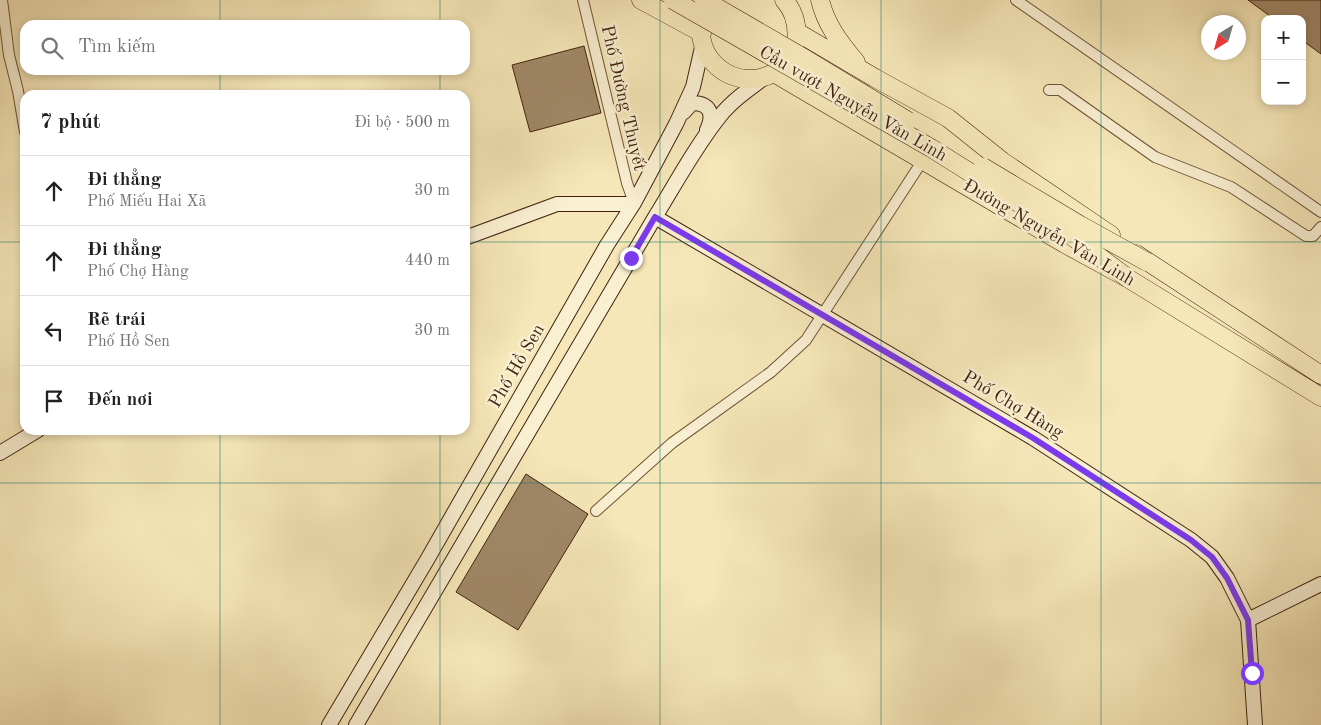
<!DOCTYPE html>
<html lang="vi">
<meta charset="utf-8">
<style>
:root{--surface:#fff;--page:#f2f2f2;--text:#202124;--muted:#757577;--line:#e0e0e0}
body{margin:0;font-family:"Old Standard TT",serif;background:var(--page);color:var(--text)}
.controls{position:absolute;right:15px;top:15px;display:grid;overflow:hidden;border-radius:10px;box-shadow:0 2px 8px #0003}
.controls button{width:45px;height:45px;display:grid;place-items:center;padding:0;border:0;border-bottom:1px solid var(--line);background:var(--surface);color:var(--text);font:25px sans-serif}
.compass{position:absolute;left:1201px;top:15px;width:45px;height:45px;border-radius:50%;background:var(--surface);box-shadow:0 2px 8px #0003;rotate:217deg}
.stop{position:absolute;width:15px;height:15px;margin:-11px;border:4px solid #7c3aed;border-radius:50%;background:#fff}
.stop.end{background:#7c3aed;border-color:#fff;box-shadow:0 1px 5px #0008}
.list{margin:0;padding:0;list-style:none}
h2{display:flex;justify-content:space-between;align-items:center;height:65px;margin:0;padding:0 20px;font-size:21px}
h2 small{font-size:16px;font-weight:400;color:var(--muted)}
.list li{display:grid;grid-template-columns:32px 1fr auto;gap:15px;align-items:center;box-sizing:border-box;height:70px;padding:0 20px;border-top:1px solid var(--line)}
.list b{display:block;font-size:19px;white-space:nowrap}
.list p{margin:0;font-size:16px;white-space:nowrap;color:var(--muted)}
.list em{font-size:16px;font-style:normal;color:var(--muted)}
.icon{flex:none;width:28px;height:28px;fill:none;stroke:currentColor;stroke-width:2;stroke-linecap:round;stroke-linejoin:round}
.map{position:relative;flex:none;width:1321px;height:725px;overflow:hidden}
.search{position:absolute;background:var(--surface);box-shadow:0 2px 8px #0003;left:20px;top:20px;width:450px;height:55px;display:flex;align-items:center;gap:12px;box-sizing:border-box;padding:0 18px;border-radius:15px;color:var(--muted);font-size:19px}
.panel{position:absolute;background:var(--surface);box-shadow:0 2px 8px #0003;left:20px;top:90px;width:450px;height:345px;border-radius:15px}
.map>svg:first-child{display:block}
.building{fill:#a08867;stroke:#42220f}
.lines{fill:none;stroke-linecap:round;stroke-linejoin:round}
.street-casing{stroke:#6f5339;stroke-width:12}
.secondary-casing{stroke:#42220f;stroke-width:16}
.highway-casing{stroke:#42220f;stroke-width:19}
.street{stroke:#f9efd1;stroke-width:10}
.secondary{stroke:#f9efd1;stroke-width:14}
.highway{stroke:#f6e7b8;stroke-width:18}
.highway-bridge-casing{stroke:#42220f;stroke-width:19;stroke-linecap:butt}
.highway-bridge{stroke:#f6e7b8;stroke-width:18}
.route{stroke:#7c3aed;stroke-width:6}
.grid{fill:none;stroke:#0f766e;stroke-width:1;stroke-opacity:0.55}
.labels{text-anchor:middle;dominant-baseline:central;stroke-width:5;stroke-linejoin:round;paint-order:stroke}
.street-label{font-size:18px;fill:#42220f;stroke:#f9efd1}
</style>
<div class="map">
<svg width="1321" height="725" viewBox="0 0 1321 725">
<rect width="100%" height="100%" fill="#f6e7b8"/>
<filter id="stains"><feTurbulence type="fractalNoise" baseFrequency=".004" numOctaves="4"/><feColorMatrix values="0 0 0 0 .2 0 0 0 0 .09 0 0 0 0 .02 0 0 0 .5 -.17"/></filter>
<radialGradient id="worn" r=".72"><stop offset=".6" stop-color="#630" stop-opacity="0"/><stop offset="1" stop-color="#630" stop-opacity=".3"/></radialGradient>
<!-- building -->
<path class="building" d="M1248 0H1321V54L1302 40V19H1274Z
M584 46 601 113 530 132 512 65Z
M526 474 588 514 518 630 456 592Z"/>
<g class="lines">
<!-- street casing -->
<g class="street-casing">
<path id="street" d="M2 0 9 55 18 91 25 132
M583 0 627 183 634 203
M1016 0 1321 212
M1049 90H1060L1155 157 1231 187 1306 236H1313L1321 227
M596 511 672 443 771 372 806 340 923 160"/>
</g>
<!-- secondary casing -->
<g class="secondary-casing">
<path id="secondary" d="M684 112 692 103C711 103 714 115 707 130
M655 217 1033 438 1191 540 1212 557 1227 578 1248 620 1255 725
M465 238 557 204H633
M0 453 38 430
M1248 620 1321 584
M329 725 427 560 607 245 634 203 676 124 693 87 703 43
M356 725 655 217C676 183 695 147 720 116 732 101 749 89 764 78"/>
</g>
<!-- highway casing -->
<g class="highway-casing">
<path id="highway" d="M641 0 702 33
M784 0C795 12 798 26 796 42
M820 0C826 25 840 43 856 62
M709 6C680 51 736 103 783 67
M797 32 875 78 948 118 1002 161 1111 235
M774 73 1065 244 1129 279 1321 397
M1136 254 1321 375"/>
</g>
<!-- street -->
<use href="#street" class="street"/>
<!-- secondary -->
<use href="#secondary" class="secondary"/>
<!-- highway -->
<use href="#highway" class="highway"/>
<!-- highway-bridge casing -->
<g class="highway-bridge-casing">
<path id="highway-bridge" d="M673 0 931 148 1073 237 1129 279
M704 0 804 58 908 121
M983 167 1080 225 1147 262"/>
</g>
<!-- highway-bridge -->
<use href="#highway-bridge" class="highway-bridge"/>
</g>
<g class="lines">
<!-- route -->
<path class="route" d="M631 258 655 217 1033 438 1191 540 1212 557 1227 578 1248 620 1252 673"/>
</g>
<!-- grid -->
<path class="grid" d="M220 0V25M440 0V25M660 0V725M881 0V725M1101 0V725M220 70V95M440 70V95M0 242H25M465 242H1321M220 430V725M440 430V725M0 483H1321"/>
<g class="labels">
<!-- street labels -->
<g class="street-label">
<text transform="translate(623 98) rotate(77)">Phố Đường Thuyết</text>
<text transform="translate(853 104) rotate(30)">Cầu vượt Nguyễn Văn Linh</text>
<text transform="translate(1049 233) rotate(30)">Đường Nguyễn Văn Linh</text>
<text transform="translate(517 366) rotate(-60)">Phố Hồ Sen</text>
<text transform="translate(1013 405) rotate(31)">Phố Chợ Hàng</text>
</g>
</g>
<rect width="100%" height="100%" filter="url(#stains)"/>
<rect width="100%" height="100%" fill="url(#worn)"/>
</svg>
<div class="controls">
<button>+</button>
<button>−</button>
</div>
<svg class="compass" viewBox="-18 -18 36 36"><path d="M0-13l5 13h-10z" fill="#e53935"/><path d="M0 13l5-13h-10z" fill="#757577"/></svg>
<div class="stop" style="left:1252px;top:673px"></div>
<div class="stop end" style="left:631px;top:258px"></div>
<div class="search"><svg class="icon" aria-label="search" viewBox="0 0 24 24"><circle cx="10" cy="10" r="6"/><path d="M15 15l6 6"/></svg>Tìm kiếm</div>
<section class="panel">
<h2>7 phút<small>Đi bộ · 500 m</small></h2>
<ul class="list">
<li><svg class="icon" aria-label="ahead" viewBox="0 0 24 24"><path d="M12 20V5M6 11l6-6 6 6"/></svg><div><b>Đi thẳng</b><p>Phố Miếu Hai Xã</p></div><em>30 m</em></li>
<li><svg class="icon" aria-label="ahead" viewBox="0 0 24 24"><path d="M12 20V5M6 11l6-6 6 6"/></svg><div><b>Đi thẳng</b><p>Phố Chợ Hàng</p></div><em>440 m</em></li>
<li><svg class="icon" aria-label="left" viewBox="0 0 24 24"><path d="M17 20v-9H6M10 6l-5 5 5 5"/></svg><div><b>Rẽ trái</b><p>Phố Hồ Sen</p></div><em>30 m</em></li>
<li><svg class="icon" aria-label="arrive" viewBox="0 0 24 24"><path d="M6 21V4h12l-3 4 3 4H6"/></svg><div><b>Đến nơi</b></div></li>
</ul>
</section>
</div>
